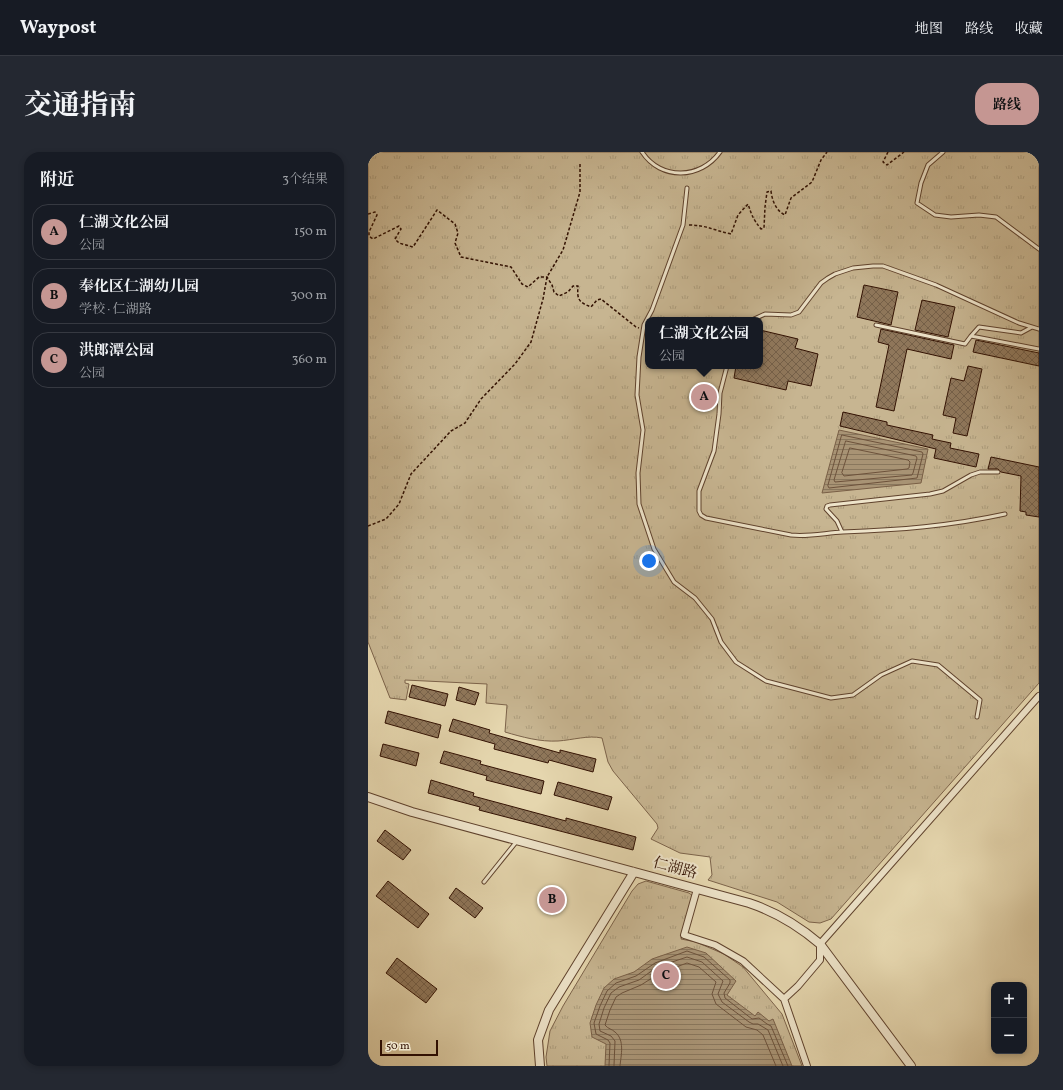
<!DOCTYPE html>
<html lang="zh">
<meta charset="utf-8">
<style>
:root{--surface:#171b24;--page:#242831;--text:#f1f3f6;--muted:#9ea1a6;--line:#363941;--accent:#c59692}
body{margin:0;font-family:Vollkorn,"Noto Serif SC",serif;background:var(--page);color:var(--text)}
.controls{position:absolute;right:12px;bottom:12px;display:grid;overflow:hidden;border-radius:8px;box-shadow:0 2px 6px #0003}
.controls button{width:36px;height:36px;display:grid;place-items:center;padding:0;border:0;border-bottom:1px solid var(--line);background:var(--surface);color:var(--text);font:20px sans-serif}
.scale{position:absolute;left:12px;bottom:10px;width:58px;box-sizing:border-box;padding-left:4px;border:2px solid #321102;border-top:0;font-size:11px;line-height:14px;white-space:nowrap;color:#321102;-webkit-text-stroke:3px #eee4ca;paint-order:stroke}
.you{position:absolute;left:281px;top:409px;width:14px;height:14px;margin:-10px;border:3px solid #fff;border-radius:50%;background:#1a73e8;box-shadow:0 0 0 6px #1a73e833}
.badge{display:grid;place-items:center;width:26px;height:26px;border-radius:50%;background:var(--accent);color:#111;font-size:13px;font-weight:700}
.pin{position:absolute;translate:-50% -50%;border:2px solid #fff;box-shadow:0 1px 4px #0006}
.popup{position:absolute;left:277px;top:165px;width:118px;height:52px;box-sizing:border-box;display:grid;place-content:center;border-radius:8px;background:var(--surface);filter:drop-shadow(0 1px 3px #0005);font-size:13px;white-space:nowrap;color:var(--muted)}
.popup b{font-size:15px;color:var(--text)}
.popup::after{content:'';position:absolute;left:50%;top:100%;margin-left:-8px;border:8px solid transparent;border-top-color:var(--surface)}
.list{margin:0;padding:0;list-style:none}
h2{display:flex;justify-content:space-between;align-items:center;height:52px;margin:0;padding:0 16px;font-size:17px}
h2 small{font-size:13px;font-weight:400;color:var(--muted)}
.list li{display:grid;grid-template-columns:26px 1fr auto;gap:12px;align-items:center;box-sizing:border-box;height:56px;margin:0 8px 8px;padding:0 8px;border:1px solid var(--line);border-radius:16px}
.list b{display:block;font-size:15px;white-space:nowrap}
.list p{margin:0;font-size:13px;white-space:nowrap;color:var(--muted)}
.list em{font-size:13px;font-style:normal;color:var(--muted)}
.map{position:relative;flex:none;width:671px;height:914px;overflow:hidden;border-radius:16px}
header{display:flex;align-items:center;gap:24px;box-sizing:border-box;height:56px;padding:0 20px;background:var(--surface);border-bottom:1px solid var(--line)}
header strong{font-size:19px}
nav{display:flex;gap:22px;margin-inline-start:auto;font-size:14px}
.intro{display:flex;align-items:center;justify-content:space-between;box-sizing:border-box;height:96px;padding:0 24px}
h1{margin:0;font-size:28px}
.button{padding:10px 18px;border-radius:16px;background:var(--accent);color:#111;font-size:14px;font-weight:700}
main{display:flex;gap:24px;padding:0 24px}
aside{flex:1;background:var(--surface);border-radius:16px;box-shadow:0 2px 6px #0003}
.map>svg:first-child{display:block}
.park{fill:url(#park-tufts);stroke:#7c634a;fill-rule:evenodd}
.water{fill:url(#water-rules);stroke:#795f46}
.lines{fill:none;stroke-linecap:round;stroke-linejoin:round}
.shore{stroke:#6d523b;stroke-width:1}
.building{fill:url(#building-cross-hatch);stroke:#321102}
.service-casing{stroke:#5f422d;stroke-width:5}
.minor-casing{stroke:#5f422d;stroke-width:8}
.tertiary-casing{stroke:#5f422d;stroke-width:10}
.path{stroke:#321102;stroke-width:1.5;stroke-dasharray:3 2;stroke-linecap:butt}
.service{stroke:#eee4ca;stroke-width:3}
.minor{stroke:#eee4ca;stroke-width:6}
.tertiary{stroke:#eee4ca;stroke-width:8}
.labels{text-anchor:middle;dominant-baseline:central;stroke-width:4;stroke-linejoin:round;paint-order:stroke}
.street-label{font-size:15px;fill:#321102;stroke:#eee4ca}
</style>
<header>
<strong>Waypost</strong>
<nav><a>地图</a><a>路线</a><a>收藏</a></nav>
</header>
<div class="intro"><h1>交通指南</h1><a class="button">路线</a></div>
<main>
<aside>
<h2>附近<small>3个结果</small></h2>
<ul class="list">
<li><span class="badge">A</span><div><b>仁湖文化公园</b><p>公园</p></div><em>150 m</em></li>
<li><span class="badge">B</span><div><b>奉化区仁湖幼儿园</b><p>学校 · 仁湖路</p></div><em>300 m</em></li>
<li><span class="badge">C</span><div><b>洪郎潭公园</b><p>公园</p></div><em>360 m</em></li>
</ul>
</aside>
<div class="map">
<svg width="671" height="914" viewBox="0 0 671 914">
<defs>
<pattern id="park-tufts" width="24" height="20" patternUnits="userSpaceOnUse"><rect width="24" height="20" fill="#c7b591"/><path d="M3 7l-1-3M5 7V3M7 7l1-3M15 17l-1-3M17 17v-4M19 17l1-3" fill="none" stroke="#ab9b7b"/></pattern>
<pattern id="water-rules" width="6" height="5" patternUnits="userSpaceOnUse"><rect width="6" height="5" fill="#a89374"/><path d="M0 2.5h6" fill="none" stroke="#89775d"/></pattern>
<pattern id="building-cross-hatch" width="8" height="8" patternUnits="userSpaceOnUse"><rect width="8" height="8" fill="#8f775b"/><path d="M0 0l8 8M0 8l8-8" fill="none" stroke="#756049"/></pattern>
</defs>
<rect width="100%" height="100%" fill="#e5d6ae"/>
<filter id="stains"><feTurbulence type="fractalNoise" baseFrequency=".005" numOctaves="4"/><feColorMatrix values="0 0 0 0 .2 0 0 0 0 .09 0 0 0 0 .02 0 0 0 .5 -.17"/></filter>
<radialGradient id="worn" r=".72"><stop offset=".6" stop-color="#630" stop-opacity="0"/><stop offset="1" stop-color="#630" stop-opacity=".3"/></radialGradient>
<!-- park -->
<path class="park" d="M0 0H671V531L463 767 452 771 441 770 409 750 340 728 344 723 342 705 312 701 283 687 290 676 289 672 245 619 240 610 234 586C220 583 205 588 190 589 172 590 154 585 137 580L139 553 118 551 119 532 37 528V531L41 532 38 548 22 546 0 490ZM280 168H392V214H280Z
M278 729 321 741 325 744 313 787 328 790 356 802 375 815 414 862 434 914H179L178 905 182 879 195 854 264 739 270 732Z"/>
<!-- water -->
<path class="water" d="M471 278 560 297 553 331 454 341Z
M319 795 338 801 368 829 359 843 387 864 390 860 401 869 405 867 424 914H237L238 892 224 885 222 871 228 853 236 836 246 827 266 820 284 807Z"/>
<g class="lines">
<!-- shore -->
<path class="shore" d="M474 283 554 300 555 302 549 326 461 336 460 334Z
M478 289 548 304 549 306 545 321 544 323 467 330 466 328 477 291Z
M482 296 540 308 542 310 541 316 539 317 476 324 474 321Z
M241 914 242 891 240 888 228 882 226 871 232 854 239 839 248 831 268 824 287 811 319 799 336 805 362 828V831L356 841 357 846 384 867 391 866 399 872 403 874 420 914
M246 914 247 889 243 884 232 879 231 872 236 856 243 841 251 835 271 828 289 815 319 805 334 810 355 829 350 842 354 850 381 870 385 872H390L400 878 415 914
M252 914C253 903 257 888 247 880 244 877 240 877 237 873L242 858 248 845 254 841 273 833 292 821 319 811 331 815 348 830 344 842 348 852 378 875 389 878 395 883 408 914"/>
</g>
<!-- building -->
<path class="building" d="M496 133 530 140 523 173 489 165Z
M554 148 587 155 580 185 547 178Z
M513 177 586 193 583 207 539 197 526 259 508 255 521 193 510 190Z
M392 178 430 187 427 196 450 202 443 234 420 229 418 238 366 226 368 214H392Z
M608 188 671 201V214L605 200Z
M600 214 614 217 599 284 585 281 588 266 575 263 583 226 596 229Z
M475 260 519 270V273L565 283 564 287 583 291 582 296 611 302 608 315 566 306 568 297 472 274Z
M623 305 671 315V365L658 363V360L652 359 653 324 633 320 630 317H620Z
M44 533 80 542 77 554 41 545Z
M91 535 111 541 107 553 88 548Z
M20 559 73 573 70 586 17 571Z
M85 567 122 578 121 581 192 601V598L228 607 225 620 181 608 180 611 126 597 127 592 81 579Z
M15 592 51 601 48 614 12 604Z
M76 599 113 609 112 612 176 629 173 642 118 628 119 624 72 611Z
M63 628 106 641 105 644 198 669V666L268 685 265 698 111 658 112 655 60 641Z
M190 630 244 645 240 658 186 643Z
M17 678 43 698 35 708 9 689Z
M20 729 61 762 50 776 8 744Z
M88 736 115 756 107 766 81 746Z
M29 806 69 837 58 851 18 821Z"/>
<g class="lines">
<!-- service casing -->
<g class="service-casing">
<path id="service" d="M274 0C293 29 333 27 352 0
M575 0 560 13 553 31 549 51 567 63 583 65 611 63 628 65 671 97
M319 36 315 73 284 158 276 173 271 205 269 243 275 278 270 321 271 352 286 397 306 430 327 446 344 467 353 490 368 510 398 529 463 546 485 543 513 523 544 509 570 513 612 548 609 565
M384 168 397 162 423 163 431 160 453 131 460 126 467 122 485 116 505 114H515L568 133 651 171 671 177
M508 173 597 192 603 184 671 197
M603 184 611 175 653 181 664 175
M359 214 352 241 351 262 346 299 331 339V359L333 363 338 366 423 383C440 385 457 381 475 380 531 378 582 374 637 362
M474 380 469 369 458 357 459 354 462 353 562 342 575 339 603 323 612 320H630
M116 730 149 689"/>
</g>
<!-- minor casing -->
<g class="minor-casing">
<path id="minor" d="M329 737 316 783 347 793 375 809 416 847 439 914
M416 847 430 834 452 808V792L671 544"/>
</g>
<!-- tertiary casing -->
<g class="tertiary-casing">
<path id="tertiary" d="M0 645 44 660 381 751C408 760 431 774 452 792L543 914
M172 914 170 888 181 858 266 720"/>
</g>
<!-- path -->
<path class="path" d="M520 0 515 10 519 13 536 0
M0 62 7 60 9 63 1 80V84L5 87 31 74 33 77 27 87 31 91 45 95 69 58 87 72 90 81 87 91 93 105 143 115 154 132 160 135 171 125H179L184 133 186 140 191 144 200 140 205 134H210C209 147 210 150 223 155L229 148 233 147 268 175 271 176
M321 73C338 73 348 79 363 82L370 63 380 52C384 64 385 67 393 77L396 76 397 55 399 40 403 39C404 48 408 59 417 63L423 46 444 30 453 8 459 0
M0 374 18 367 31 352 43 322 83 279 97 271 113 247 147 212 163 190 175 147 179 125 195 98 212 40V12"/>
<!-- service -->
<use href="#service" class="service"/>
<!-- minor -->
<use href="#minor" class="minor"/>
<!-- tertiary -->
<use href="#tertiary" class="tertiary"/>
</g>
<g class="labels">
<!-- street labels -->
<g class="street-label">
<text transform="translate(307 717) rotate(15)">仁湖路</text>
</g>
</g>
<rect width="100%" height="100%" filter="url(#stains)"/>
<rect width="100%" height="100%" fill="url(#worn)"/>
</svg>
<div class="controls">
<button>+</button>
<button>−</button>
</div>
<div class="scale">50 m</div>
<div class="you"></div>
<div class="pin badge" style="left:336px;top:245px">A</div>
<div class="popup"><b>仁湖文化公园</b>公园</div>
<div class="pin badge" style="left:184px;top:748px">B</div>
<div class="pin badge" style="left:298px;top:824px">C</div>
</div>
</main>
